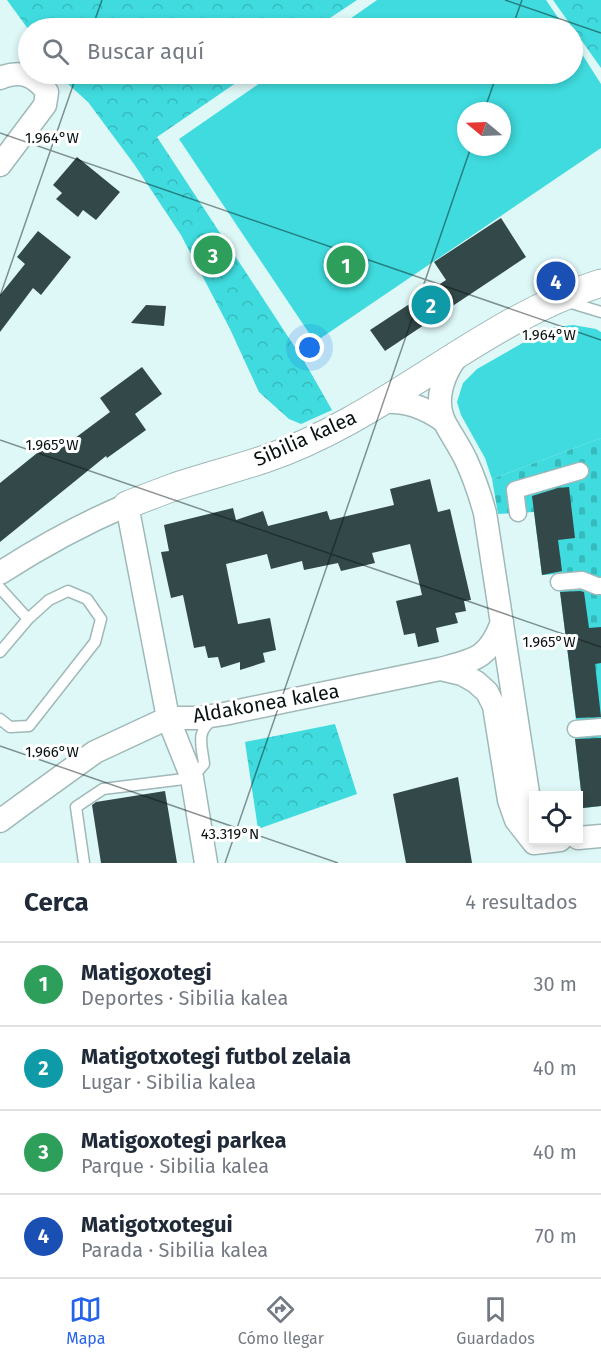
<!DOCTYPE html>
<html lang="es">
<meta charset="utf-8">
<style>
:root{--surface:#fff;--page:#f2f2f3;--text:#1f2937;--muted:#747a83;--line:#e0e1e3;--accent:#2563eb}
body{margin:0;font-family:"Fira Sans",sans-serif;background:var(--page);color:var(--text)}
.controls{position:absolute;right:18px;bottom:18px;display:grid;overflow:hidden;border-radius:0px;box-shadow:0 3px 9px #0003}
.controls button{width:54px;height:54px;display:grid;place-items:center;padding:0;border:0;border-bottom:2px solid var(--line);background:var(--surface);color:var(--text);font:30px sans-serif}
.compass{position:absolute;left:457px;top:102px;width:54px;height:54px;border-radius:50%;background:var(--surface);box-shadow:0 3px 9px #0003;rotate:289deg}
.you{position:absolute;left:310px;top:348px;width:21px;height:21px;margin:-15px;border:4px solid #fff;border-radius:50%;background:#1a73e8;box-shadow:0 0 0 9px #1a73e833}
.badge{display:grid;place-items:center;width:39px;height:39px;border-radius:50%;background:var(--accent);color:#fff;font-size:20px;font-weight:700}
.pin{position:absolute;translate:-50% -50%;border:3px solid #fff;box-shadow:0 2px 6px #0006}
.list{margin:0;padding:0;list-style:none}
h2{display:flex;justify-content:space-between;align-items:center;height:78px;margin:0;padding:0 24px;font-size:26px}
h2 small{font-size:20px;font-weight:400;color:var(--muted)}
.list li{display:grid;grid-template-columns:39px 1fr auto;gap:18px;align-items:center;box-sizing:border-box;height:84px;padding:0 24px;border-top:2px solid var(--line)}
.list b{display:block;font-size:22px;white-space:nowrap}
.list p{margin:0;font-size:20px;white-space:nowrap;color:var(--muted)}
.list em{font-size:20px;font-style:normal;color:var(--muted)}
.icon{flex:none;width:33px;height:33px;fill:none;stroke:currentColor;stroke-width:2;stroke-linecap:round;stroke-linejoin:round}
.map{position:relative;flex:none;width:601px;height:863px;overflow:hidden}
.search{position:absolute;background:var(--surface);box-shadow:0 3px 9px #0003;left:18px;right:18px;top:18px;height:66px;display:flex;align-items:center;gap:15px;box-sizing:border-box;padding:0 21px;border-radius:33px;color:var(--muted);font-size:22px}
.sheet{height:414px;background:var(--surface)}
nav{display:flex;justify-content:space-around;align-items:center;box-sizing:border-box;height:84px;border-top:2px solid var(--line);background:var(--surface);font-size:16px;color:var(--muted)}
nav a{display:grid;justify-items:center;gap:3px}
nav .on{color:var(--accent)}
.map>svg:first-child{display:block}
.grass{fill:#3fdbde;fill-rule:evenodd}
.forest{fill:url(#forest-crowns)}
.cemetery{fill:url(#cemetery-stones)}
.building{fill:#334848}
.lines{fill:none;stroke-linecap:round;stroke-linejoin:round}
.service-casing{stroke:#a0b8b8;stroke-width:13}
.pedestrian-casing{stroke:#a0b8b8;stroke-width:19}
.minor-casing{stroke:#a0b8b8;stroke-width:25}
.tertiary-casing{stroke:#a0b8b8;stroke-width:29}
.service{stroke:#fff;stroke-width:10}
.pedestrian{stroke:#fff;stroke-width:16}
.minor{stroke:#fff;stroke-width:22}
.tertiary{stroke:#fff;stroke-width:27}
.ticks{fill:none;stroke:#091212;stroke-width:1.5;stroke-opacity:0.45}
.labels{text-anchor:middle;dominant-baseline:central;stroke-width:6;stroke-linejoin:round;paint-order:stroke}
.street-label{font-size:20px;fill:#091212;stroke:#fff}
.ticks-label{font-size:15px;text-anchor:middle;fill:#091212;stroke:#fff;stroke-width:6;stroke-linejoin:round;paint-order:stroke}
</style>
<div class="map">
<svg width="601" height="863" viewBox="0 0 601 863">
<defs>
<pattern id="forest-crowns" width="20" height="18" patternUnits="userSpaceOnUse" patternTransform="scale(1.5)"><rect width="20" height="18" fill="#3fdbde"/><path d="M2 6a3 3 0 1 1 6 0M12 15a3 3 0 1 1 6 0" fill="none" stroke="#36bbbd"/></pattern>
<pattern id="cemetery-stones" width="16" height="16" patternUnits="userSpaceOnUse" patternTransform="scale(1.5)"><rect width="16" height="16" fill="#3fdbde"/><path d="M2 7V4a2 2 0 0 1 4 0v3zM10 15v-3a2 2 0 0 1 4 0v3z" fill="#36bbbd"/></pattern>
</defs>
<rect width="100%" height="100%" fill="#def8f7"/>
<!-- grass -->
<path class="grass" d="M377 0H546L565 28H337Z
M573 40 601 84V148L315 342 179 139 273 74H572ZM466 111H502V147H466Z
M573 325 596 329 601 332V438L492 479 485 458 461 415 457 402 463 383 477 369 549 328Z"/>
<!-- forest -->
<path class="forest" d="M7 0H357L315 28 28 29Z
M553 0H601V68Z
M57 74H249L157 137 304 361 332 410 301 424 289 419 259 392 230 329 181 235 134 164 88 102Z
M335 724 357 794 258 829 245 742Z"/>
<!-- cemetery -->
<path class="cemetery" d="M601 438V806L583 808 575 737 578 736 558 574 542 575 534 512 498 514 492 479Z"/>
<!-- building -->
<path class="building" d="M77 157 120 192 96 220 83 210 78 217 56 199 62 193 53 185Z
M501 218 526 257 385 351 370 330 446 280 434 262Z
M38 231 71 257 41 295 33 288 0 332V295L25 264 17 257Z
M146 305 166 306 164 326 131 323Z
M142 367 162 394 135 414 146 430 107 458 106 456 0 542V483L52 441 59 450 110 412 100 398Z
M430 479 438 512 450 509 471 600 464 601 466 611 455 613 458 623 436 628 439 642 418 647 415 633 404 635 396 601 422 595 410 544 372 553 375 563 341 571 338 563 304 570 302 561 271 569 267 554 226 564 238 624 270 618 276 650 263 653 265 662 240 670V662L221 668 218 657 208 658 205 646 194 648 183 595 171 598 161 552 169 551 164 525 233 508 236 520 263 511 268 526 327 511 330 520 394 505 390 489Z
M569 487 575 538 558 540 562 571 542 575 532 496 558 488Z
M580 591 584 592 589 628 601 627V663L595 664 601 717 576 718 560 592Z
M601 738V806L583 808 575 739Z
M458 777 472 863H406L393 794Z
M165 791 177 863H101L92 805 96 802Z"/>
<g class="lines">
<!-- service casing -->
<g class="service-casing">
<path id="service" d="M568 302 601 312
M0 588 28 619
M0 652 28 619 49 600 68 591 87 599 101 619 95 642 29 726 10 727 0 719
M84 863 76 807 103 789 192 778 204 764C202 747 195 729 214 720"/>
</g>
<!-- pedestrian casing -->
<g class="pedestrian-casing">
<path id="pedestrian" d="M518 513 515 490 580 471
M559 582 582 580 597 586H601
M576 729 601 727"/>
</g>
<!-- minor casing -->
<g class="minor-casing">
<path id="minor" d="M0 78C20 70 34 74 47 92L45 105 0 165
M459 354C444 372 433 400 445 423 452 436 460 447 466 460 474 477 480 495 485 513L530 806
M380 402C405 400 424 407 444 421
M0 573C42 546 80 525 127 505L168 718 192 778 206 863
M441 669 462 674 476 682 487 692 494 706 509 800 516 820 534 843
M0 821 23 804 95 752 168 718H198L224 714 440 669C474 660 489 659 502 622
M578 838 601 836
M534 843 560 840"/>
</g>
<!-- tertiary casing -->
<g class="tertiary-casing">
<path id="tertiary" d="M127 505C142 499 158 493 174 487 204 477 235 469 265 459 294 449 322 436 349 421 433 375 508 312 601 283
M530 806 534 836"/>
</g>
<!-- service -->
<use href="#service" class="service"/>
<!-- pedestrian -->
<use href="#pedestrian" class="pedestrian"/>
<!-- minor -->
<use href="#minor" class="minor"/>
<!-- tertiary -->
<use href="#tertiary" class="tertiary"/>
</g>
<!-- ticks -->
<path class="ticks" d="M505 0 601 33M92 28 102 0M512 28 522 0M484 111 497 74M0 133 601 340M0 296 77 74M0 440 601 647M0 746 338 863M225 863 471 147"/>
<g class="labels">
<!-- street labels -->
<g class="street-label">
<text transform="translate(305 438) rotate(-24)">Sibilia kalea</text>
<text transform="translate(266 703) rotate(-10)">Aldakonea kalea</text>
</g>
</g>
<g class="ticks-label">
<text x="52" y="143">1.964°W</text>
<text x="549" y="340">1.964°W</text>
<text x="52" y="450">1.965°W</text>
<text x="549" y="647">1.965°W</text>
<text x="52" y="757">1.966°W</text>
<text x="230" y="839">43.319°N</text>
</g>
</svg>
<div class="controls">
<button><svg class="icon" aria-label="locate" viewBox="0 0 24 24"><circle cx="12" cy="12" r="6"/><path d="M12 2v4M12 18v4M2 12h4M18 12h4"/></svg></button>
</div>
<svg class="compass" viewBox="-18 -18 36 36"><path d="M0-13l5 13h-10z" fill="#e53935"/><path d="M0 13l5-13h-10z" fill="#747a83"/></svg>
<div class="you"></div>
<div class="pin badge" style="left:346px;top:265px;background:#2e9e5b">1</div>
<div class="pin badge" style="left:431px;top:305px;background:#0f9aa8">2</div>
<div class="pin badge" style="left:213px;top:255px;background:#2e9e5b">3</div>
<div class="pin badge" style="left:556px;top:281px;background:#1a4fb4">4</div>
<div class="search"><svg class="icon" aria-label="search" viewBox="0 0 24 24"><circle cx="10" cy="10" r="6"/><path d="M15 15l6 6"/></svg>Buscar aquí</div>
</div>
<section class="sheet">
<h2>Cerca<small>4 resultados</small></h2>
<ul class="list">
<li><span class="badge" style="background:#2e9e5b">1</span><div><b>Matigoxotegi</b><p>Deportes · Sibilia kalea</p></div><em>30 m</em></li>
<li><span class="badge" style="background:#0f9aa8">2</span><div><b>Matigotxotegi futbol zelaia</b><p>Lugar · Sibilia kalea</p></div><em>40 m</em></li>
<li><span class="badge" style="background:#2e9e5b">3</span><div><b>Matigoxotegi parkea</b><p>Parque · Sibilia kalea</p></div><em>40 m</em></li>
<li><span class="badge" style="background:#1a4fb4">4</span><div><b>Matigotxotegui</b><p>Parada · Sibilia kalea</p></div><em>70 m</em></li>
</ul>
</section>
<nav>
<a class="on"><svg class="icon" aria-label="map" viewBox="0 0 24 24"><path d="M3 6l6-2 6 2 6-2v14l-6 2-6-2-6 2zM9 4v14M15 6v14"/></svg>Mapa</a>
<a><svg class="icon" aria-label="directions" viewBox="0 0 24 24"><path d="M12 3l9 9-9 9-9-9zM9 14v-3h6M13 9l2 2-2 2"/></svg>Cómo llegar</a>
<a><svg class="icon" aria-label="saved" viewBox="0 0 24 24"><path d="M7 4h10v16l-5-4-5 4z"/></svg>Guardados</a>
</nav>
